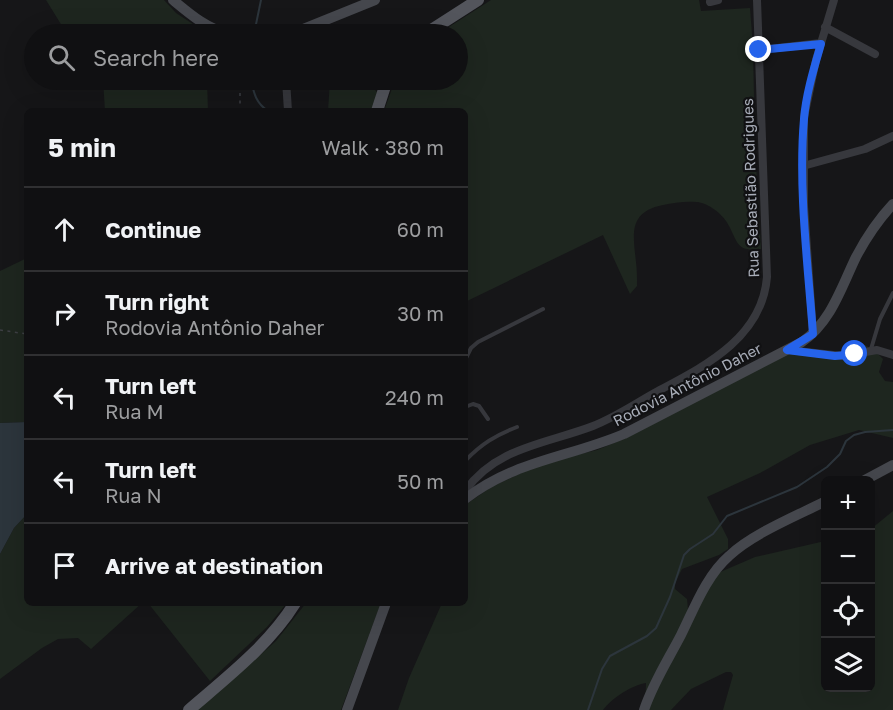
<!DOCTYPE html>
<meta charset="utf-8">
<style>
:root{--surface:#101012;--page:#1e1e20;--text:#f1f3f6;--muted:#9c9d9f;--line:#303032}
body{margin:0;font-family:"Golos Text",sans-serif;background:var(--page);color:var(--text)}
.controls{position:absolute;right:18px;bottom:18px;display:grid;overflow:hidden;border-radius:9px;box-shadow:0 6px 24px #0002}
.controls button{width:54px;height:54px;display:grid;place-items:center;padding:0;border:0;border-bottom:2px solid var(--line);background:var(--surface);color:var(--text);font:30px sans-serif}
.stop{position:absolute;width:18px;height:18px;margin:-14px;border:4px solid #2563eb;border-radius:50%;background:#fff}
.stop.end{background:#2563eb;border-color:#fff;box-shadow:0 2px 6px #0008}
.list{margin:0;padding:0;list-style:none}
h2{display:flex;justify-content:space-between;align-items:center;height:78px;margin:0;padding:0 24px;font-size:26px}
h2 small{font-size:20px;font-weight:400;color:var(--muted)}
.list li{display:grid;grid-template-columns:39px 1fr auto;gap:18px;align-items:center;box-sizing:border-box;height:84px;padding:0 24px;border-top:2px solid var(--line)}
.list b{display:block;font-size:22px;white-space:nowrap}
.list p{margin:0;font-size:20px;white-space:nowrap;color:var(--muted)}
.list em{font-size:20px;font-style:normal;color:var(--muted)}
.icon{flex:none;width:33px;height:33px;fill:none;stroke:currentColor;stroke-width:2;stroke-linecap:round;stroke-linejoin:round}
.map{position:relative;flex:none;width:893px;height:710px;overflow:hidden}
.search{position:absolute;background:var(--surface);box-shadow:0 6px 24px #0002;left:24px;top:24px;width:444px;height:66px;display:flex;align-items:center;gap:15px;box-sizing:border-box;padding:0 21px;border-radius:33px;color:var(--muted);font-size:22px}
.panel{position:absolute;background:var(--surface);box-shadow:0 6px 24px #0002;left:24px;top:108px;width:444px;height:498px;border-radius:9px}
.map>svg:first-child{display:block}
.green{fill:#1e261f}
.water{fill:#2c353c}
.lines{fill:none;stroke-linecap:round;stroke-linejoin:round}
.stream{stroke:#2c353c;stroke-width:2}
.path{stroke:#3d3f44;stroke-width:1.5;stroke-dasharray:3 4.5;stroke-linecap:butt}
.lane{stroke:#37383d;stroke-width:4}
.street{stroke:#37383d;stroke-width:8}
.secondary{stroke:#45474d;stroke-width:10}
.primary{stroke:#53555c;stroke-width:12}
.route{stroke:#2563eb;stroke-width:8}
.labels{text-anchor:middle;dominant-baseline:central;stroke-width:4.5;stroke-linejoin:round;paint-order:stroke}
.street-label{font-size:15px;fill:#a8adb8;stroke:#111113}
</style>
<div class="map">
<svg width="893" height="710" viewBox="0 0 893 710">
<rect width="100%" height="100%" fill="#161618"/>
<!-- green -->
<path class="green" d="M46 0H164L176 13 208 34H67Z
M491 0H699L701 11 750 8 753 47 755 148 761 249C734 253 738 239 726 221 720 212 706 202 696 202 685 201 673 203 663 205 628 212 633 234 636 262 637 270 637 278 637 286L630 294 603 235 465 302V111H384L395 80H458V34H438Z
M103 80H207L208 111H105Z
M330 80C351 80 362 76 377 92L372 111H328Z
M27 258V422L0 423V271Z
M865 345 876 352 883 359 879 372 885 381 893 382V438L859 430 810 445 760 473 707 497 728 539V549L719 555 682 569 675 583V589L687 599 688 610 718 573 755 557 825 541 826 688H870L871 529 893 511V710H723L733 675 731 672H726L691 689 671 710H645L646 683C632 685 612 698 603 710H398L409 678 442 603H465V505L493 486 543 463 597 450 626 438 788 353 851 354Z
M27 514V603H142L91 649 78 638 58 639 42 648 0 679V554L14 528Z
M148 603H287L267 627 210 681Z
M306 603H381L341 710H197L276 641Z"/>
<!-- water -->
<path class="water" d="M27 422V514L14 528 0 554V423Z"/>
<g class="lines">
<!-- stream -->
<path class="stream" d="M254 34 261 0
M251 80C254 94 256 103 268 111
M588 710 602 669 610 656 647 636 656 628 670 597 684 555 690 549 713 534 727 516 797 487 827 467 840 454 846 441 854 435 865 432 893 430"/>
<!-- path -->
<path class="path" d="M240 111V80
M0 330 27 334"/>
<!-- lane -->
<path class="lane" d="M871 349 880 319 893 293
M465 360 471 348 478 342 543 309
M465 407 473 404 479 406 488 419
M465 461C481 444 496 435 517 427"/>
<!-- street -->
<path class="street" d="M710 2 718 0
M825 27 875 54
M759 50 821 43
M286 80 288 111
M803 166 865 149 893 136
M813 333 804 206V117L816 60 834 0
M788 350 842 356 877 350 893 355
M465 491C496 447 546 444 593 426 616 417 636 403 658 391 705 366 762 338 767 277L757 0"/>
<!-- secondary -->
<path class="secondary" d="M173 0C191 15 206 28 229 34
M291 34 375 0
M865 480 893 465
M465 499C516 460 567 458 624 434L802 342C831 322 841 288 856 257 866 238 878 220 893 204
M347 710 386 603
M644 710C653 683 668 660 681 635 694 609 706 576 729 556 752 534 796 516 826 501"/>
<!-- primary -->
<path class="primary" d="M425 34 478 0
M377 111 387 80
M189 710C226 678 269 645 295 603"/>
</g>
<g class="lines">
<!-- route -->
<path class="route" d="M759 50 821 44C814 68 806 94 804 119 798 187 808 266 813 334L787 350 835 356 855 354"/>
</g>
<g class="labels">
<!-- street labels -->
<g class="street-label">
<text transform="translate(750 188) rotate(-92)">Rua Sebastião Rodrigues</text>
<text transform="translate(687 384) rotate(-27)">Rodovia Antônio Daher</text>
</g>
</g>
</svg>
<div class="controls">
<button>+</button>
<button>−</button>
<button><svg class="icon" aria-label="locate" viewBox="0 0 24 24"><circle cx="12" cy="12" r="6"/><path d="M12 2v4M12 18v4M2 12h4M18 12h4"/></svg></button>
<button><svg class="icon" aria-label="layers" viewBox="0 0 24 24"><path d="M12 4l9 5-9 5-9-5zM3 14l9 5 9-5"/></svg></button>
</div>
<div class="stop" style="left:855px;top:354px"></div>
<div class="stop end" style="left:759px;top:50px"></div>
<div class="search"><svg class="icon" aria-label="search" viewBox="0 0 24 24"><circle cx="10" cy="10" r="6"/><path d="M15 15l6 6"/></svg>Search here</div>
<section class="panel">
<h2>5 min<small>Walk · 380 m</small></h2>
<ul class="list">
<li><svg class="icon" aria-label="ahead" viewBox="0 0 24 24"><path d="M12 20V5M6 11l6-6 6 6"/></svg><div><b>Continue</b></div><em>60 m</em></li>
<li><svg class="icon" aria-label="right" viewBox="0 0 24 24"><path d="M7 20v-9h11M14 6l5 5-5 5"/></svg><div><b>Turn right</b><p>Rodovia Antônio Daher</p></div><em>30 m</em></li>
<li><svg class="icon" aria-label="left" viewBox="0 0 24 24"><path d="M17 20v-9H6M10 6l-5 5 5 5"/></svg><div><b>Turn left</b><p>Rua M</p></div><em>240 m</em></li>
<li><svg class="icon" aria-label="left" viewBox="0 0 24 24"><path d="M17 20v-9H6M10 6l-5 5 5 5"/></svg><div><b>Turn left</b><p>Rua N</p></div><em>50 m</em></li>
<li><svg class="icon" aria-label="arrive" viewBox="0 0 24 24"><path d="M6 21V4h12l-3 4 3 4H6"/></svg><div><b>Arrive at destination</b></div></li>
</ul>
</section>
</div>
